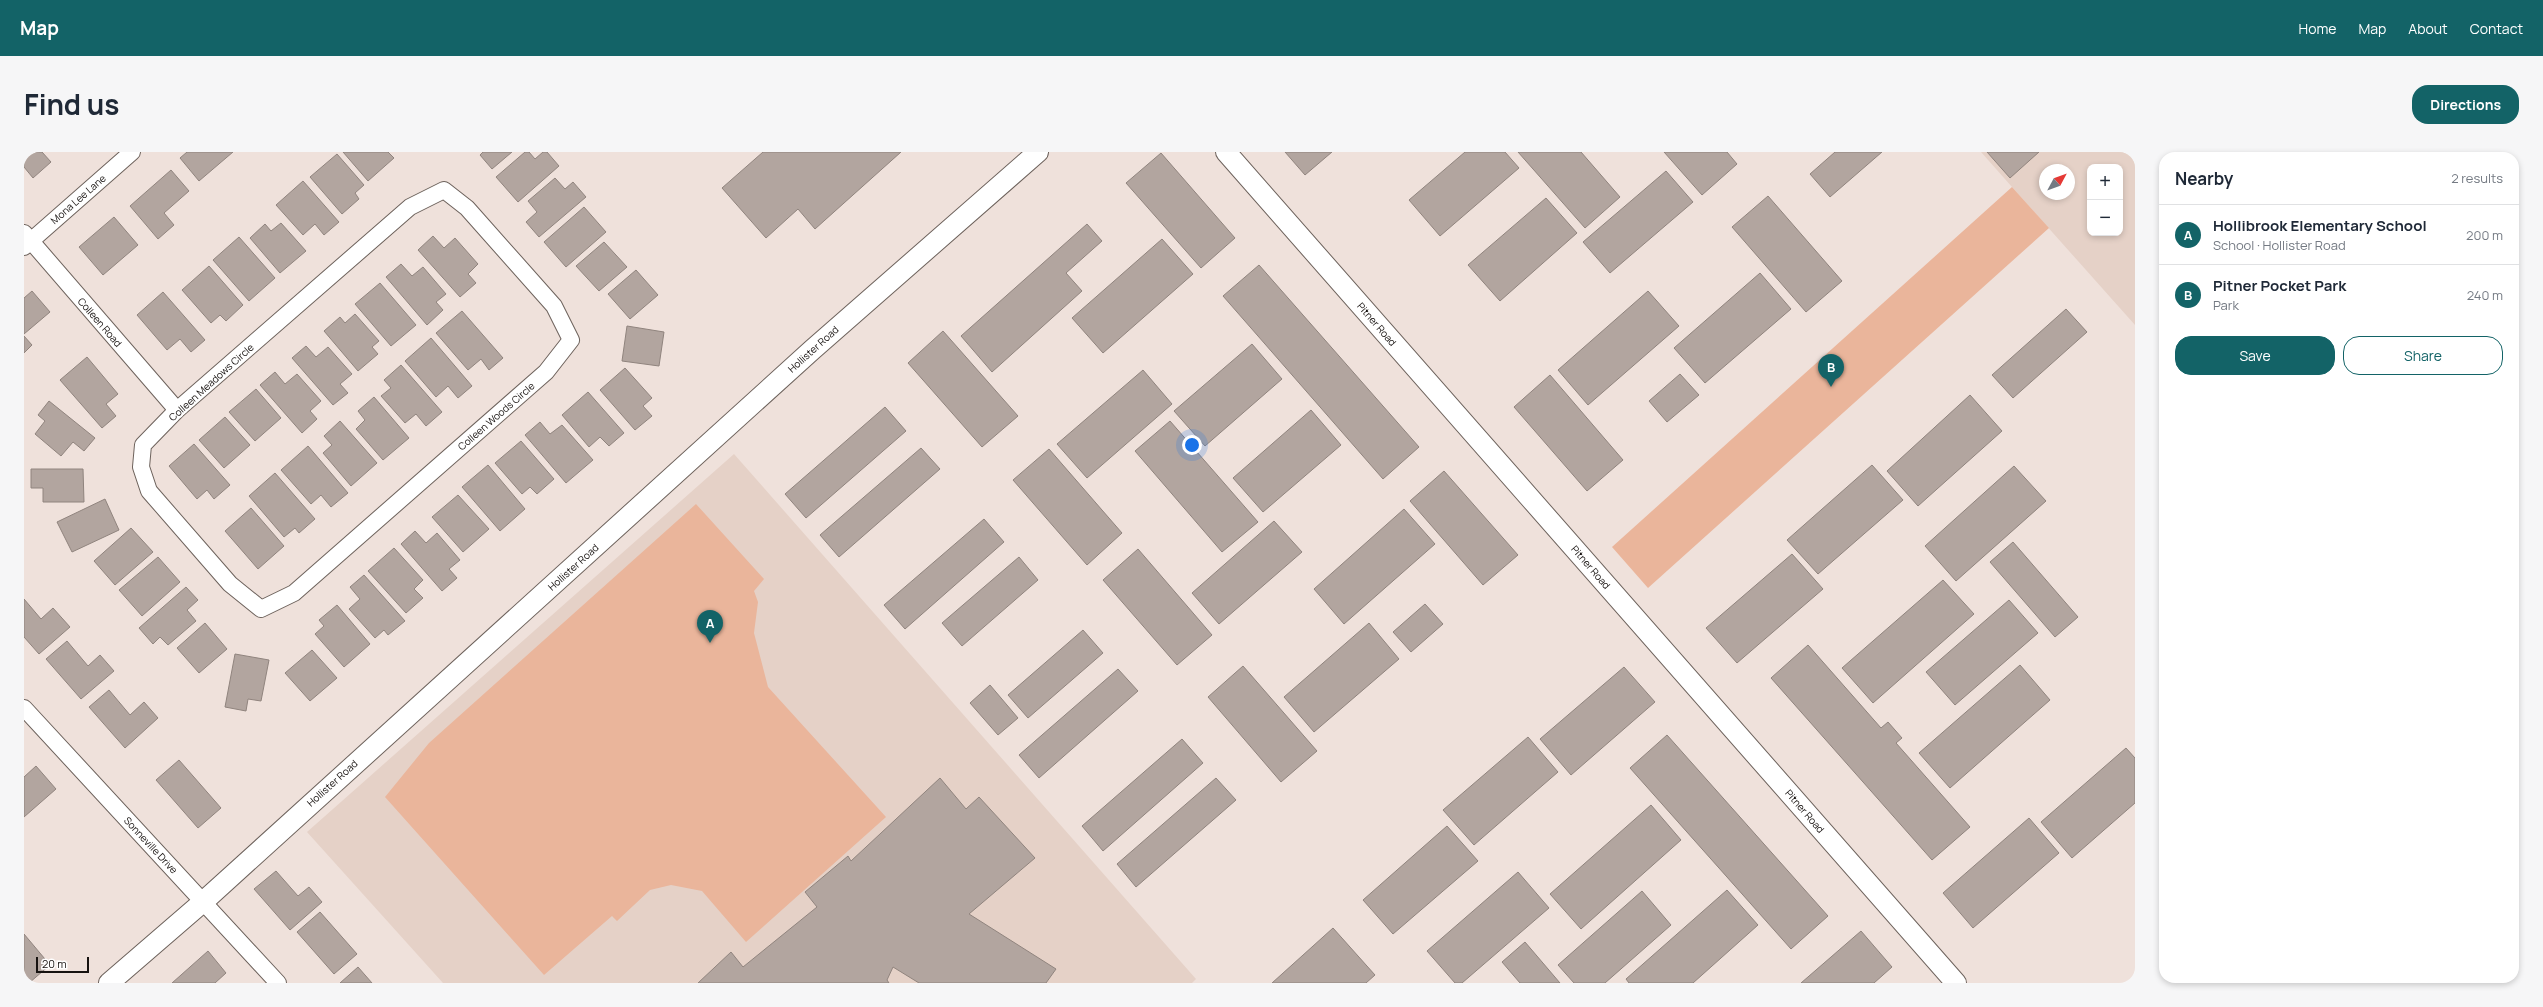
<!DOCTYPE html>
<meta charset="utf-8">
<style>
:root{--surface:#fff;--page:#f6f6f7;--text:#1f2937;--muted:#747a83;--line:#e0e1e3;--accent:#136367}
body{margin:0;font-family:Manrope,sans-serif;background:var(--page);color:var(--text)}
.controls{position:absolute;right:12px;top:12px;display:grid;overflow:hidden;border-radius:8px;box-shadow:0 2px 6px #0003}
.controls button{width:36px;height:36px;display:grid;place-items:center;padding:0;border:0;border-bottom:1px solid var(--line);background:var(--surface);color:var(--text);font:20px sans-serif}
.compass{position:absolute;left:2015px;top:12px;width:36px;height:36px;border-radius:50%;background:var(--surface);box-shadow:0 2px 6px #0003;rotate:49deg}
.scale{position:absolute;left:12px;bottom:10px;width:53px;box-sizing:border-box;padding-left:4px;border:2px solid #171210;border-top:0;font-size:11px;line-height:14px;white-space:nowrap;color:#171210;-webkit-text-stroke:3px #fff;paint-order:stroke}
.you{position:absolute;left:1168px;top:293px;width:14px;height:14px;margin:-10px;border:3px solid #fff;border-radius:50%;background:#1a73e8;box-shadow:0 0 0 6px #1a73e833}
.badge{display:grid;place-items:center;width:26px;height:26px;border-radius:50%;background:var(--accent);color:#fff;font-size:13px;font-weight:700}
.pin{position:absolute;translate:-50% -33px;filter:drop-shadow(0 1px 2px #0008)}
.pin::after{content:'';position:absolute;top:21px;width:14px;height:12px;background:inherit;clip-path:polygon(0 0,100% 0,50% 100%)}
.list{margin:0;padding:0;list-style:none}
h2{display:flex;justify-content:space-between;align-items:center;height:52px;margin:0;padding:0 16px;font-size:17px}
h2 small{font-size:13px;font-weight:400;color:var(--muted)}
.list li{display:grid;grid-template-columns:26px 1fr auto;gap:12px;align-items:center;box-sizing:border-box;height:60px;padding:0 16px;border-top:1px solid var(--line)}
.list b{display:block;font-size:15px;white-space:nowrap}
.list p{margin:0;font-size:13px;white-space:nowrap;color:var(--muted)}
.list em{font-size:13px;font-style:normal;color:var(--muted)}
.actions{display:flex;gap:8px;padding:12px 16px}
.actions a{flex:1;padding:9px 0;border:1px solid var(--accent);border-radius:16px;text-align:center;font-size:14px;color:var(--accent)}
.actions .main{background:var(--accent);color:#fff}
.map{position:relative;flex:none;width:2111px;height:831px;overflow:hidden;border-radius:16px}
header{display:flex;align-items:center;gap:24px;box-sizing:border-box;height:56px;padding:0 20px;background:var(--accent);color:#fff}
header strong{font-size:19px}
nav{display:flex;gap:22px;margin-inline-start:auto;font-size:14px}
.intro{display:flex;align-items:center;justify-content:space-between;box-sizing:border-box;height:96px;padding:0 24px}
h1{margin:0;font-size:28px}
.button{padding:10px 18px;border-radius:16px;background:var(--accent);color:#fff;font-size:14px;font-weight:700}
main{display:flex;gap:24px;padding:0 24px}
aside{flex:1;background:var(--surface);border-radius:16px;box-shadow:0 2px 6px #0003}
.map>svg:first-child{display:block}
.built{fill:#e5d1c7;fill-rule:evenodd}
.green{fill:#eab59b}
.building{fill:#b2a59f;stroke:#90847e}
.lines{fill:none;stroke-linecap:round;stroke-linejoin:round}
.minor-casing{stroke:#6d625c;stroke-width:18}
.tertiary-casing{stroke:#6d625c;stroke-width:22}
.minor{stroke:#fff;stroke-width:16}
.tertiary{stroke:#fff;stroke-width:20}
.labels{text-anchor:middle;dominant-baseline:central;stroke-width:4;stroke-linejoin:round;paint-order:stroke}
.street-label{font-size:10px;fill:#171210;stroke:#fff}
</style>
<header>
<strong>Map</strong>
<nav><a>Home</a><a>Map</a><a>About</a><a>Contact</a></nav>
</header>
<div class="intro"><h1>Find us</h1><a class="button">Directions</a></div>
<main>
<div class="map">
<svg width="2111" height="831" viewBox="0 0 2111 831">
<rect width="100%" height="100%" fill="#efe1db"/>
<!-- built -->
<path class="built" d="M1957 0H2111V173L1988 35ZM2066 15H2096V81H2066ZM2021 18H2045V42H2021Z
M710 302 1172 827 1168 831H419L283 680Z"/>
<!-- green -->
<path class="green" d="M1988 35 2025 76 1624 436 1588 395Z
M672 352 740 427 730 439 734 450 730 481 744 535 862 665 722 790 678 739 647 733 626 738 593 769 588 764 520 823 361 645 405 591Z"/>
<!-- building -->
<path class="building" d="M0 0H18L27 10 9 26 0 15Z
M163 0H209L175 29 156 6Z
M319 0H364L370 6 344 29Z
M459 0H488L468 17 456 3Z
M501 0H505L511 7 519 0H523L535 14 494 50 472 25Z
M739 0H877L791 77 774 57 742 86 698 36Z
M1261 0H1308L1281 23Z
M1441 0H1481L1495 16 1416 84 1385 48Z
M1494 0H1557L1596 45 1561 76Z
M1640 0H1703L1713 12 1678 43Z
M1811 0H1858L1806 45 1786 22Z
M1963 0H2015L1986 26Z
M1137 1 1211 86 1177 116 1102 31Z
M313 2 340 33 331 41 335 47 318 62 286 25Z
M147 18 165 39 140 61 150 73 134 87 106 54Z
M1642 19 1669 50 1586 121 1559 90Z
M531 26 541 37 549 30 562 45 515 85 502 70 513 60 504 49Z
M279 29 315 70 300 83 291 72 279 83 252 53Z
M1744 44 1818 129 1782 160 1708 75Z
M1522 46 1553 81 1476 149 1444 113Z
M560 55 582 80 542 115 520 90Z
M90 65 114 93 79 123 55 95Z
M257 71 282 99 256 121 226 86 241 72 247 79Z
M1063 72 1078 89 1042 121 1058 139 968 220 937 184Z
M409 84 420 96 431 86 454 112 444 122 452 131 436 145 394 98Z
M215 85 251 126 225 149 189 108Z
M1138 87 1169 122 1079 201 1048 166Z
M580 90 603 115 575 139 552 114Z
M377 112 388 124 399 115 422 142 412 150 419 158 403 173 362 125Z
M1235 113 1395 295 1359 327 1199 144Z
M185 114 219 153 202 169 196 163 187 171 158 138Z
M612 118 634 143 606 167 584 142Z
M1736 121 1767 157 1681 231 1650 196Z
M356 131 392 173 367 194 331 152Z
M8 139 26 160 0 182V146Z
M1624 139 1655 174 1564 253 1534 218Z
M139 140 181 188 167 200 156 187 143 198 113 163Z
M2042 157 2063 180 1989 246 1968 223Z
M438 159 479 206 465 218 457 207 444 218 412 181Z
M331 162 355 189 348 195 354 202 334 219 300 179 316 165 321 171Z
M603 174 640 180 635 214 598 209Z
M919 179 994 264 958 295 884 211Z
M0 184 8 193 0 201Z
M407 186 448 234 434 246 424 234 412 245 381 209Z
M1228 192 1258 227 1181 294 1150 259Z
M282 194 292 205 304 195 328 222 316 232 324 241 309 253 268 206Z
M63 205 94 242 82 252 92 264 78 276 36 228Z
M377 213 418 260 402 274 392 262 381 271 357 244 367 236 360 228Z
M601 216 628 246 619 254 628 264 611 278 576 238Z
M1119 218 1148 252 1063 326 1033 292Z
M251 220 261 232 273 222 297 249 286 259 293 267 278 281 236 233Z
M1656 222 1675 243 1643 270 1625 249Z
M1526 223 1599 308 1563 339 1490 255Z
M232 237 257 266 231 289 205 260Z
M564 240 600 281 585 294 576 285 565 295 538 263Z
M1946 243 1978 279 1894 354 1863 319Z
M350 245 385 286 359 308 332 277 341 268 334 259Z
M25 249 71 286 60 299 49 290 37 304 11 282 21 269 14 263Z
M861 255 882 279 782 366 761 342Z
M1287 258 1317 293 1239 360 1209 326Z
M201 265 226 293 200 316 175 288Z
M316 269 353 311 327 334 299 301 308 293 300 284Z
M1146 269 1234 370 1198 400 1111 299Z
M516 270 526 282 538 273 569 308 542 331 501 283Z
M497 289 530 327 513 342 506 335 498 342 471 311Z
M170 292 206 333 190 347 183 338 173 347 145 314Z
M284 294 324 341 307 355 297 343 287 352 257 318Z
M897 296 916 317 815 405 796 383Z
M1025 297 1098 381 1063 413 989 328Z
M464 313 501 357 476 379 438 335Z
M1848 313 1879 348 1794 422 1763 388Z
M1990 314 2022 349 1932 429 1901 394Z
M7 317H59L60 350H19V336H7Z
M1420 319 1494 403 1459 433 1386 349Z
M251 321 291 367 275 381 271 376 260 385 225 344Z
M434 343 465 377 439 400 408 365Z
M81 347 95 378 48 400 33 370Z
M227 356 260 394 234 417 201 379Z
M1380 357 1411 392 1320 472 1290 437Z
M960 367 980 390 881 477 860 453Z
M1250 369 1278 400 1195 472 1168 441Z
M107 376 129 400 91 433 70 409Z
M391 379 402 391 413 381 436 408 425 417 433 426 418 439 377 392Z
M1989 390 2054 465 2031 485 1966 410Z
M370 396 399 428 390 437 399 446 382 461 344 419Z
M1114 397 1188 483 1153 513 1079 428Z
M1768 402 1799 437 1713 511 1682 476Z
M134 405 156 430 118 464 95 438Z
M995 405 1014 428 938 494 918 471Z
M340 423 381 469 364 483 360 478 351 486 325 457 336 447 326 435Z
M1919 428 1950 462 1849 551 1818 516Z
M162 435 174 448 163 458 172 469 144 493 136 485 129 492 115 476Z
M0 447 17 467 29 456 46 475 15 502 0 485Z
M1985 448 2014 481 1931 553 1902 520Z
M1401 452 1419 472 1387 500 1369 480Z
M313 453 346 492 320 515 291 482 300 474 295 468Z
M181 471 203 497 175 521 153 496Z
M1345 471 1375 507 1290 580 1260 545Z
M1059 478 1079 501 1004 566 984 543Z
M43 489 64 514 76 503 90 519 57 547 22 507Z
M1784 493 1857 576 1864 570 1878 586 1872 591 1946 675 1908 708 1747 526Z
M288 498 313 526 286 549 261 521Z
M211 502 245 508 237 549 224 547 222 559 201 555Z
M1996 513 2026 548 1926 636 1895 601Z
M1219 514 1293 599 1257 630 1184 545Z
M1600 515 1631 550 1547 623 1516 587Z
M1094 517 1114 539 1015 626 995 603Z
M966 533 994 566 974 583 946 551Z
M85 538 106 563 120 550 134 566 101 596 65 555Z
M1643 583 1804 764 1767 797 1606 616Z
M1504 585 1534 620 1450 693 1419 658Z
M1158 587 1179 611 1079 699 1058 674Z
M2102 596 2111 606V651L2048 706 2017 670Z
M155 608 197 656 174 676 132 628Z
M12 614 32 637 0 665V625Z
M916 626 942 657 955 645 1011 706 945 762 1032 817 1022 831H895L869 815 863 828 865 831H674L707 800 719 815 793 755 781 740 824 704 827 709Z
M1192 626 1212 648 1112 735 1093 712Z
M1627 653 1657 688 1557 777 1526 742Z
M2005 666 2035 701 1949 776 1919 741Z
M1423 674 1454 709 1369 782 1339 748Z
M252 719 274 744 285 735 298 750 266 778 230 737Z
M1494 720 1525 756 1438 831H1431L1403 799Z
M1703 738 1734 773 1669 831H1605L1602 827Z
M1618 739 1647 773 1581 831H1550L1534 813Z
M296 760 333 802 310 822 273 780Z
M1309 776 1351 823 1342 831H1248Z
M1837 779 1868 815 1850 831H1777Z
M0 782 26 813 5 831H0Z
M1501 790 1536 831H1496L1478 810Z
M184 799 202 821 191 831H148Z
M334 815 348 831H316Z"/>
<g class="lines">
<!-- minor casing -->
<g class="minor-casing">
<path id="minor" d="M420 38 443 56 530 154 547 188 522 220 270 441 237 457 206 432 125 339 117 315 119 293 153 258 386 55Z
M0 81 153 258
M0 95 108 0
M0 556 254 831"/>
</g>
<!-- tertiary casing -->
<g class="tertiary-casing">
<path id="tertiary" d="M1202 0 1932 831
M85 831 180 749 788 198 1014 0"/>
</g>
<!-- minor -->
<use href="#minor" class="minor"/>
<!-- tertiary -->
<use href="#tertiary" class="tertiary"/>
</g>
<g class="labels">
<!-- street labels -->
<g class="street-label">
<text transform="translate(54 47) rotate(-41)">Mona Lee Lane</text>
<text transform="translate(76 170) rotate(49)">Colleen Road</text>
<text transform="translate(1353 172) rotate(49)">Pitner Road</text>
<text transform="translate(789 197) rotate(-42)">Hollister Road</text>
<text transform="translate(187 230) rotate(-42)">Colleen Meadows Circle</text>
<text transform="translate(472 264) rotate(-41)">Colleen Woods Circle</text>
<text transform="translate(549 415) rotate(-42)">Hollister Road</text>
<text transform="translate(1567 415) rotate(49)">Pitner Road</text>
<text transform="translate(308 631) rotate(-42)">Hollister Road</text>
<text transform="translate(1781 659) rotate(49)">Pitner Road</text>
<text transform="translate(127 693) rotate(47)">Sonneville Drive</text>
</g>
</g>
</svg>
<div class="controls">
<button>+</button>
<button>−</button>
</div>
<svg class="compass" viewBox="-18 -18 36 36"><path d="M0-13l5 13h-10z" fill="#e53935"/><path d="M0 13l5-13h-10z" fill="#747a83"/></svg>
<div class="scale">20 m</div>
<div class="you"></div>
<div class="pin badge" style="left:686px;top:491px">A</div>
<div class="pin badge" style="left:1807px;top:235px">B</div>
</div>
<aside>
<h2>Nearby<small>2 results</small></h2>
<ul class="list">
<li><span class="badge">A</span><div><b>Hollibrook Elementary School</b><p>School · Hollister Road</p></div><em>200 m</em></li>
<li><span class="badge">B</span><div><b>Pitner Pocket Park</b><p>Park</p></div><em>240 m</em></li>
</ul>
<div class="actions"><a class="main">Save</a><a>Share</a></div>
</aside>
</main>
